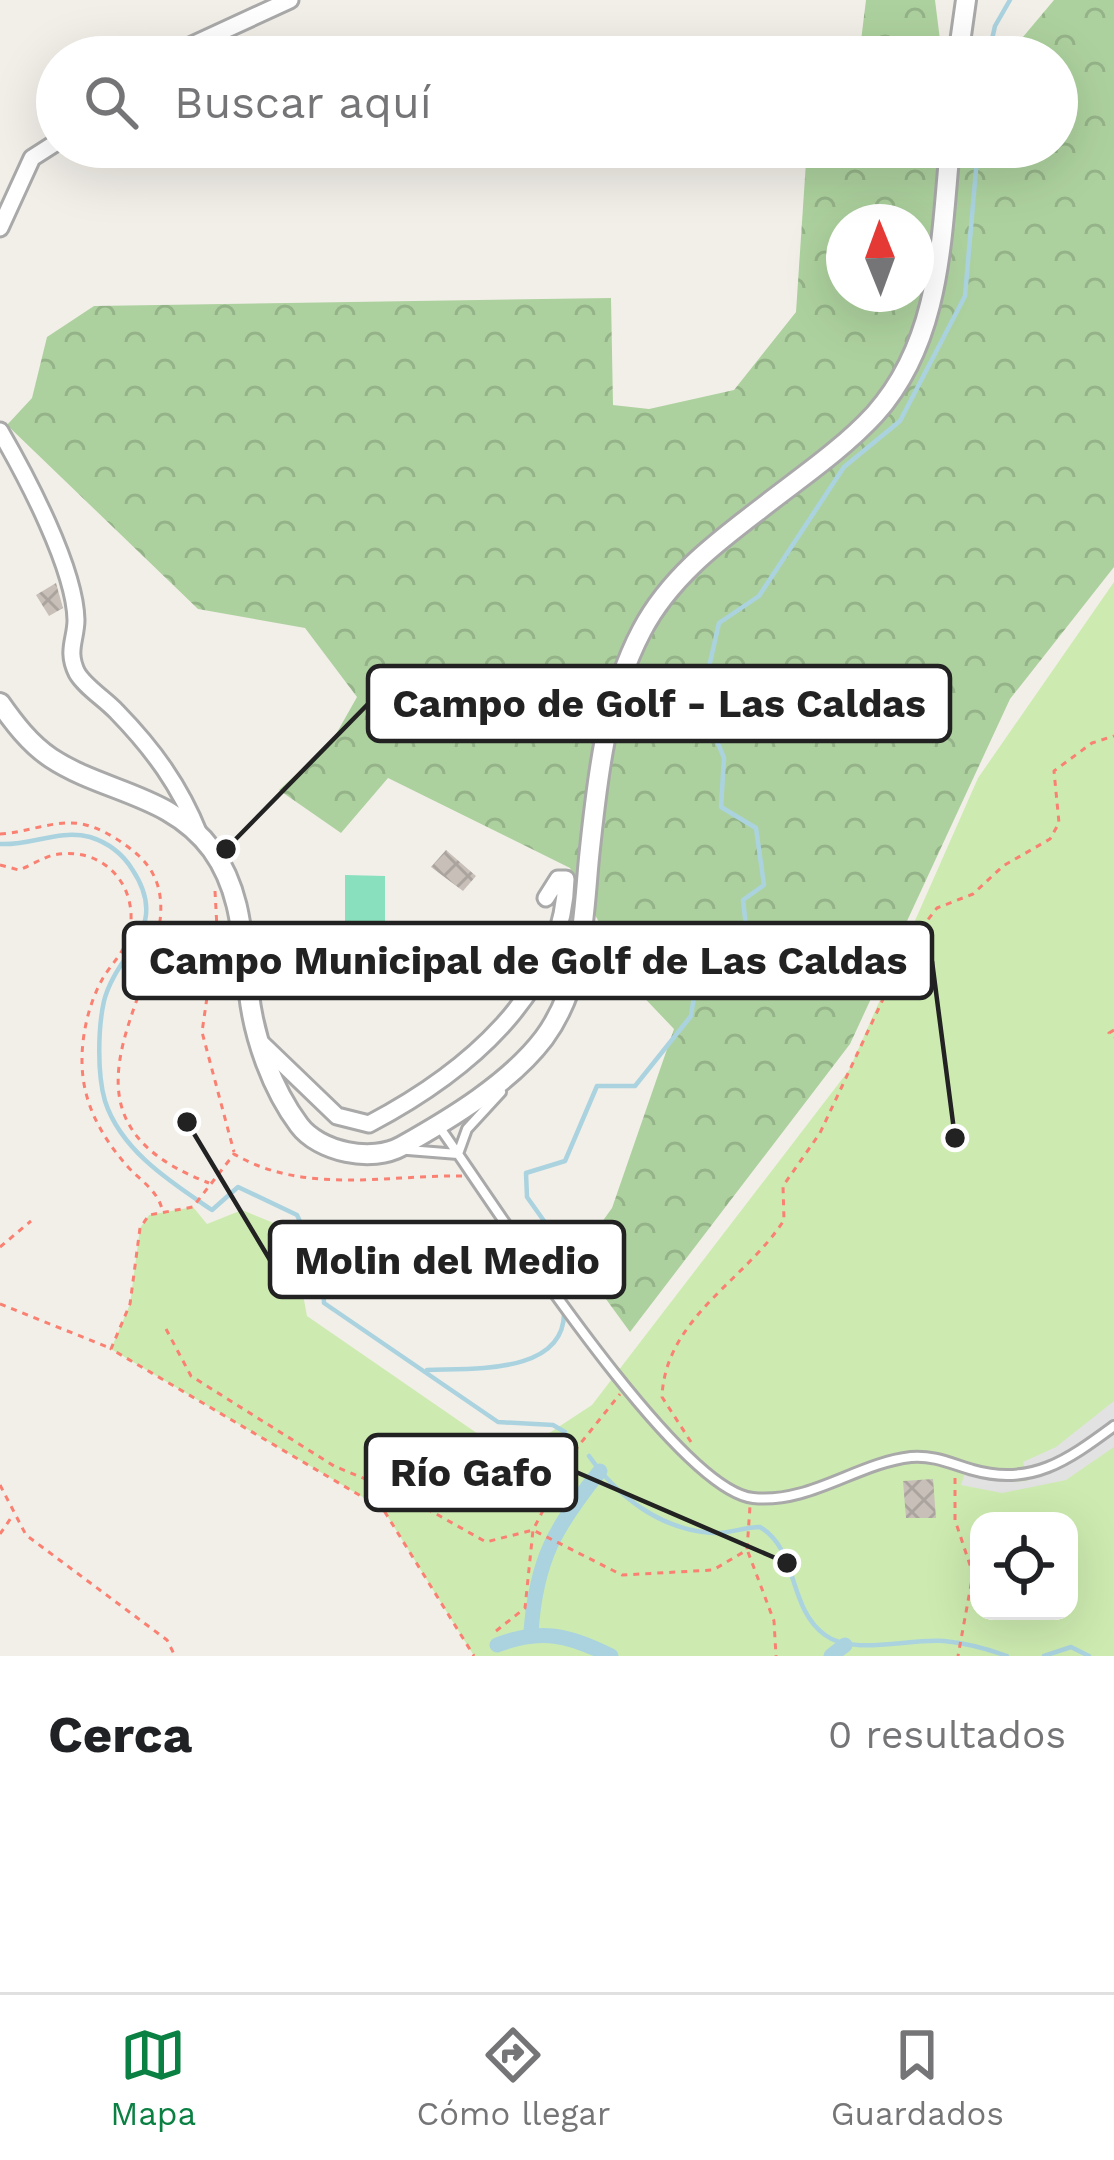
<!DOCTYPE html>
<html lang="es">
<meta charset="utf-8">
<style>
:root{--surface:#fff;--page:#f2f2f2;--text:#202124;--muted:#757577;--line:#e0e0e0;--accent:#0b8043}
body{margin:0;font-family:"Work Sans",sans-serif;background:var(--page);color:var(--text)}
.controls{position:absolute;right:36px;bottom:36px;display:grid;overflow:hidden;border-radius:24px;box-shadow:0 12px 48px #0002}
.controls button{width:108px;height:108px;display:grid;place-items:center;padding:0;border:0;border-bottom:3px solid var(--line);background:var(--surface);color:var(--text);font:60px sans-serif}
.compass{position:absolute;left:826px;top:204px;width:108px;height:108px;border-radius:50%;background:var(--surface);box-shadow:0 12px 48px #0002;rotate:359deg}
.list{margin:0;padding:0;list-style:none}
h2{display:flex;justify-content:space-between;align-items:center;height:156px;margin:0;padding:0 48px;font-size:51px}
h2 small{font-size:39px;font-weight:400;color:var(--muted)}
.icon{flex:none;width:66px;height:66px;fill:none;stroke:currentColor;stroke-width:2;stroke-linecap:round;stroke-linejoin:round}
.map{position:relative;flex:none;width:1114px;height:1656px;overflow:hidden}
.search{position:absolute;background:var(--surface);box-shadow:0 12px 48px #0002;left:36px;right:36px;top:36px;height:132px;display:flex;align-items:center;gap:30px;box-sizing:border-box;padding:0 42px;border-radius:66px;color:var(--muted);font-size:45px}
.sheet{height:336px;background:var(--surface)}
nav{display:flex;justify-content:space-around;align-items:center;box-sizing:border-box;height:168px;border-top:3px solid var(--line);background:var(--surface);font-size:33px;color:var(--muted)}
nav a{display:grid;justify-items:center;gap:6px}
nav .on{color:var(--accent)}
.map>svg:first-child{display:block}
.grass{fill:#cdebb0;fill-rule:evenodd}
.forest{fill:url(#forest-crowns);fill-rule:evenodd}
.pitch{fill:#88e0be}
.parking{fill:#e2e2e2}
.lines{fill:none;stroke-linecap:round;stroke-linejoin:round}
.stream{stroke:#aad3df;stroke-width:4.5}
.canal{stroke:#aad3df;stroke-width:15}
.building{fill:url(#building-cross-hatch)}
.service-casing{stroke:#a9a9a9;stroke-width:14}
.minor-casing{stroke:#a9a9a9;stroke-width:21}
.tertiary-casing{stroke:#a9a9a9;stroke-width:24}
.path{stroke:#fa8072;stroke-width:3;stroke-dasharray:6 6;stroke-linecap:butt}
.service{stroke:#fff;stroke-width:8}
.minor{stroke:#fff;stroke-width:15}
.tertiary{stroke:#fff;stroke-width:18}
.leader{fill:none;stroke:#222;stroke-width:4.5}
.callout-dot{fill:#222;stroke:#fff;stroke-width:4.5}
.callout{fill:#fff;stroke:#222;stroke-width:4.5}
.callout-label{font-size:39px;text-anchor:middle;font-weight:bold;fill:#222}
</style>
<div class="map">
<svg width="1114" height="1656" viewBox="0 0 1114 1656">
<defs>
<pattern id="forest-crowns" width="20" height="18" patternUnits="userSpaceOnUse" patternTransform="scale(3)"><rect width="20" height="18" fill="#add19e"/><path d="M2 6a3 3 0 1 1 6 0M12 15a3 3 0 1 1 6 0" fill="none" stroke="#95b388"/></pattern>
<pattern id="building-cross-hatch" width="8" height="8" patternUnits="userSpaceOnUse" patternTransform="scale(3)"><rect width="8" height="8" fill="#c7bfb8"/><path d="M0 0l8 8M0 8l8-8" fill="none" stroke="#aba49e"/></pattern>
</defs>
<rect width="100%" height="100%" fill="#f2efe9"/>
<!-- grass -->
<path class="grass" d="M1114 582V1656H474L383 1509 111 1349 130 1304 140 1228 149 1215 193 1207 207 1224 242 1210 291 1230 307 1316 497 1447 540 1439 592 1405 849 1070 978 778ZM979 1521H1069V1611H979Z"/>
<!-- forest -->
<path class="forest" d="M866 0H935L941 48 984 57H859Z
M1054 0H1114V567L1010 699 850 1044 630 1332 576 1258 612 1208 674 1029 633 986 570 868 388 778 341 833 279 790 331 743 357 697 305 628 198 609 7 425 32 398 47 337 94 306 611 298 613 405 649 409 734 390 796 312 807 147H1057V57H1006ZM844 222H916V294H844Z"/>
<!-- pitch -->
<path class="pitch" d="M345 875 385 876V948H345Z"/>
<!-- parking -->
<path class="parking" d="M1114 1401V1447L1066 1480 1002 1493 961 1485 965 1473 1004 1482 1028 1481 1023 1462 1056 1447Z"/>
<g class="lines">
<!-- stream -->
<path class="stream" d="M988 57 995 26 1010 0
M0 844C31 846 58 829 90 837 109 843 122 853 132 869 172 929 117 950 104 1001 98 1028 97 1074 105 1101 121 1151 172 1183 212 1210L238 1187 297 1215 322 1270 324 1303 498 1422 553 1425 565 1432
M536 1245 549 1228 527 1197 526 1173 565 1161 597 1086H635L691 1016 696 984 709 961 748 944 743 900 764 885 756 828 721 807 724 758 705 712 704 689 719 623 759 596 844 467 900 421 965 296 978 147
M427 1370C471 1368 566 1375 564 1311
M589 1456C618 1497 661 1530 713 1533 728 1534 744 1527 760 1527 799 1550 787 1607 825 1635 853 1656 909 1638 944 1641 964 1643 988 1649 1007 1656
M1044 1656 1071 1647 1089 1656"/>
<!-- canal -->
<path class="canal" d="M531 1632C536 1560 555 1527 600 1471
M497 1645C541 1628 569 1635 611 1656
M831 1656 845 1645"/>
</g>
<!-- building -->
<path class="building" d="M56 583 63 608 49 616 36 595Z
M446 850 476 876 463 891 431 867Z
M933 1479 936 1518H906L903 1481Z"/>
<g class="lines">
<!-- service casing -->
<g class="service-casing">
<path id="service" d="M438 1125C490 1198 675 1490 753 1498 810 1504 857 1463 911 1457 934 1455 952 1464 973 1470 1032 1487 1069 1459 1114 1426
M408 1150 458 1154 467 1129 501 1092"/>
</g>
<!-- minor casing -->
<g class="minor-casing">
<path id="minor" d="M166 57 290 0
M0 228 32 158 57 142
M0 431C26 476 75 568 76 620 76 639 66 651 77 673 85 687 105 699 117 712 153 749 180 786 199 834
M259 1041 337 1116 369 1124C464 1074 563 994 566 879H558L546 898"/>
</g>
<!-- tertiary casing -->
<g class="tertiary-casing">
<path id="tertiary" d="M958 57 966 0
M0 703C14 723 30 744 51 758 104 793 171 794 212 850 243 893 242 943 249 994 254 1038 272 1089 299 1125 319 1152 372 1163 402 1146 450 1119 510 1083 544 1038 583 985 583 921 589 858 597 781 605 700 642 630 669 579 713 545 759 510 797 480 842 450 875 414 941 340 941 240 950 147"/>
</g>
<!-- path -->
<path class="path" d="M0 834C26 833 55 819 82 824 102 828 123 842 138 855 230 939 0 1104 209 1183
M0 865 19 870C30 866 42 858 53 855 101 845 138 883 130 930 128 948 112 963 103 978 87 1006 79 1045 83 1077 87 1111 105 1141 128 1167 141 1181 157 1190 162 1209
M215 891 217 928 202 1032 234 1152
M1114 1030 1109 1033 1114 1037
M462 1176C385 1175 304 1195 234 1154L193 1207 149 1215 140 1228 130 1304 111 1349 383 1509 474 1656
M0 1247 31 1221
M0 1304 110 1348
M166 1329 191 1376 334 1466 399 1493 486 1542 533 1530 622 1575 713 1570 747 1550 750 1506
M691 1442 662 1397C665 1318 747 1279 784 1220L783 1186 820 1133 909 944 937 908 973 894 1003 866 1050 839 1059 823 1054 771 1092 743 1114 736
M955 1478V1520L973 1574 958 1656
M0 1485 26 1535 167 1640 175 1656
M0 1534 13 1515
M748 1552 774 1621 776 1656
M496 1631 525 1608 533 1530 572 1454 620 1394"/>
<!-- service -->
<use href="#service" class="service"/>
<!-- minor -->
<use href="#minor" class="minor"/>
<!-- tertiary -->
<use href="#tertiary" class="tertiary"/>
</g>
<!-- callouts -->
<path class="leader" d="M226 849L368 704M955 1138L932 961M187 1122L270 1260M787 1563L576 1472"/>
<g class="callout-dot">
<circle cx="226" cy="849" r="12"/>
<circle cx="955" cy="1138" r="12"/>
<circle cx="187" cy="1122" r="12"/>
<circle cx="787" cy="1563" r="12"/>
</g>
<g class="callout">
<rect x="368" y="666" width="582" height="75" rx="12"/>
<rect x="124" y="923" width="808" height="75" rx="12"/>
<rect x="270" y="1222" width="354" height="75" rx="12"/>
<rect x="366" y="1435" width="210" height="75" rx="12"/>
</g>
<g class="callout-label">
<text x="659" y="717">Campo de Golf - Las Caldas</text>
<text x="528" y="974">Campo Municipal de Golf de Las Caldas</text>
<text x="447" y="1274">Molin del Medio</text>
<text x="471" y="1486">Río Gafo</text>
</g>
</svg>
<div class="controls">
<button><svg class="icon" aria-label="locate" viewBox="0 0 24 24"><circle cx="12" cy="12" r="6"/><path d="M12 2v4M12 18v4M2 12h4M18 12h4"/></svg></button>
</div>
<svg class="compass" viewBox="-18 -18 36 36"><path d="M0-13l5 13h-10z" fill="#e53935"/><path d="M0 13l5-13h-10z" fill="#757577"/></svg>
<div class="search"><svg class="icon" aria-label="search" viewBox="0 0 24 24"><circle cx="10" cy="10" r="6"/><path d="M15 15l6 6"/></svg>Buscar aquí</div>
</div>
<section class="sheet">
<h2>Cerca<small>0 resultados</small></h2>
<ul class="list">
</ul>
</section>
<nav>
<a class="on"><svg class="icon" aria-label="map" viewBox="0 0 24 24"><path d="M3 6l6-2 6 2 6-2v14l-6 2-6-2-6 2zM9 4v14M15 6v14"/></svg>Mapa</a>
<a><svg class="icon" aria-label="directions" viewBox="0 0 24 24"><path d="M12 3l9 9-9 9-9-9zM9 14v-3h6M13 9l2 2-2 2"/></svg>Cómo llegar</a>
<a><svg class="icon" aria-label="saved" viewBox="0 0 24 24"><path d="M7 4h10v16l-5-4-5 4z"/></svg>Guardados</a>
</nav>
